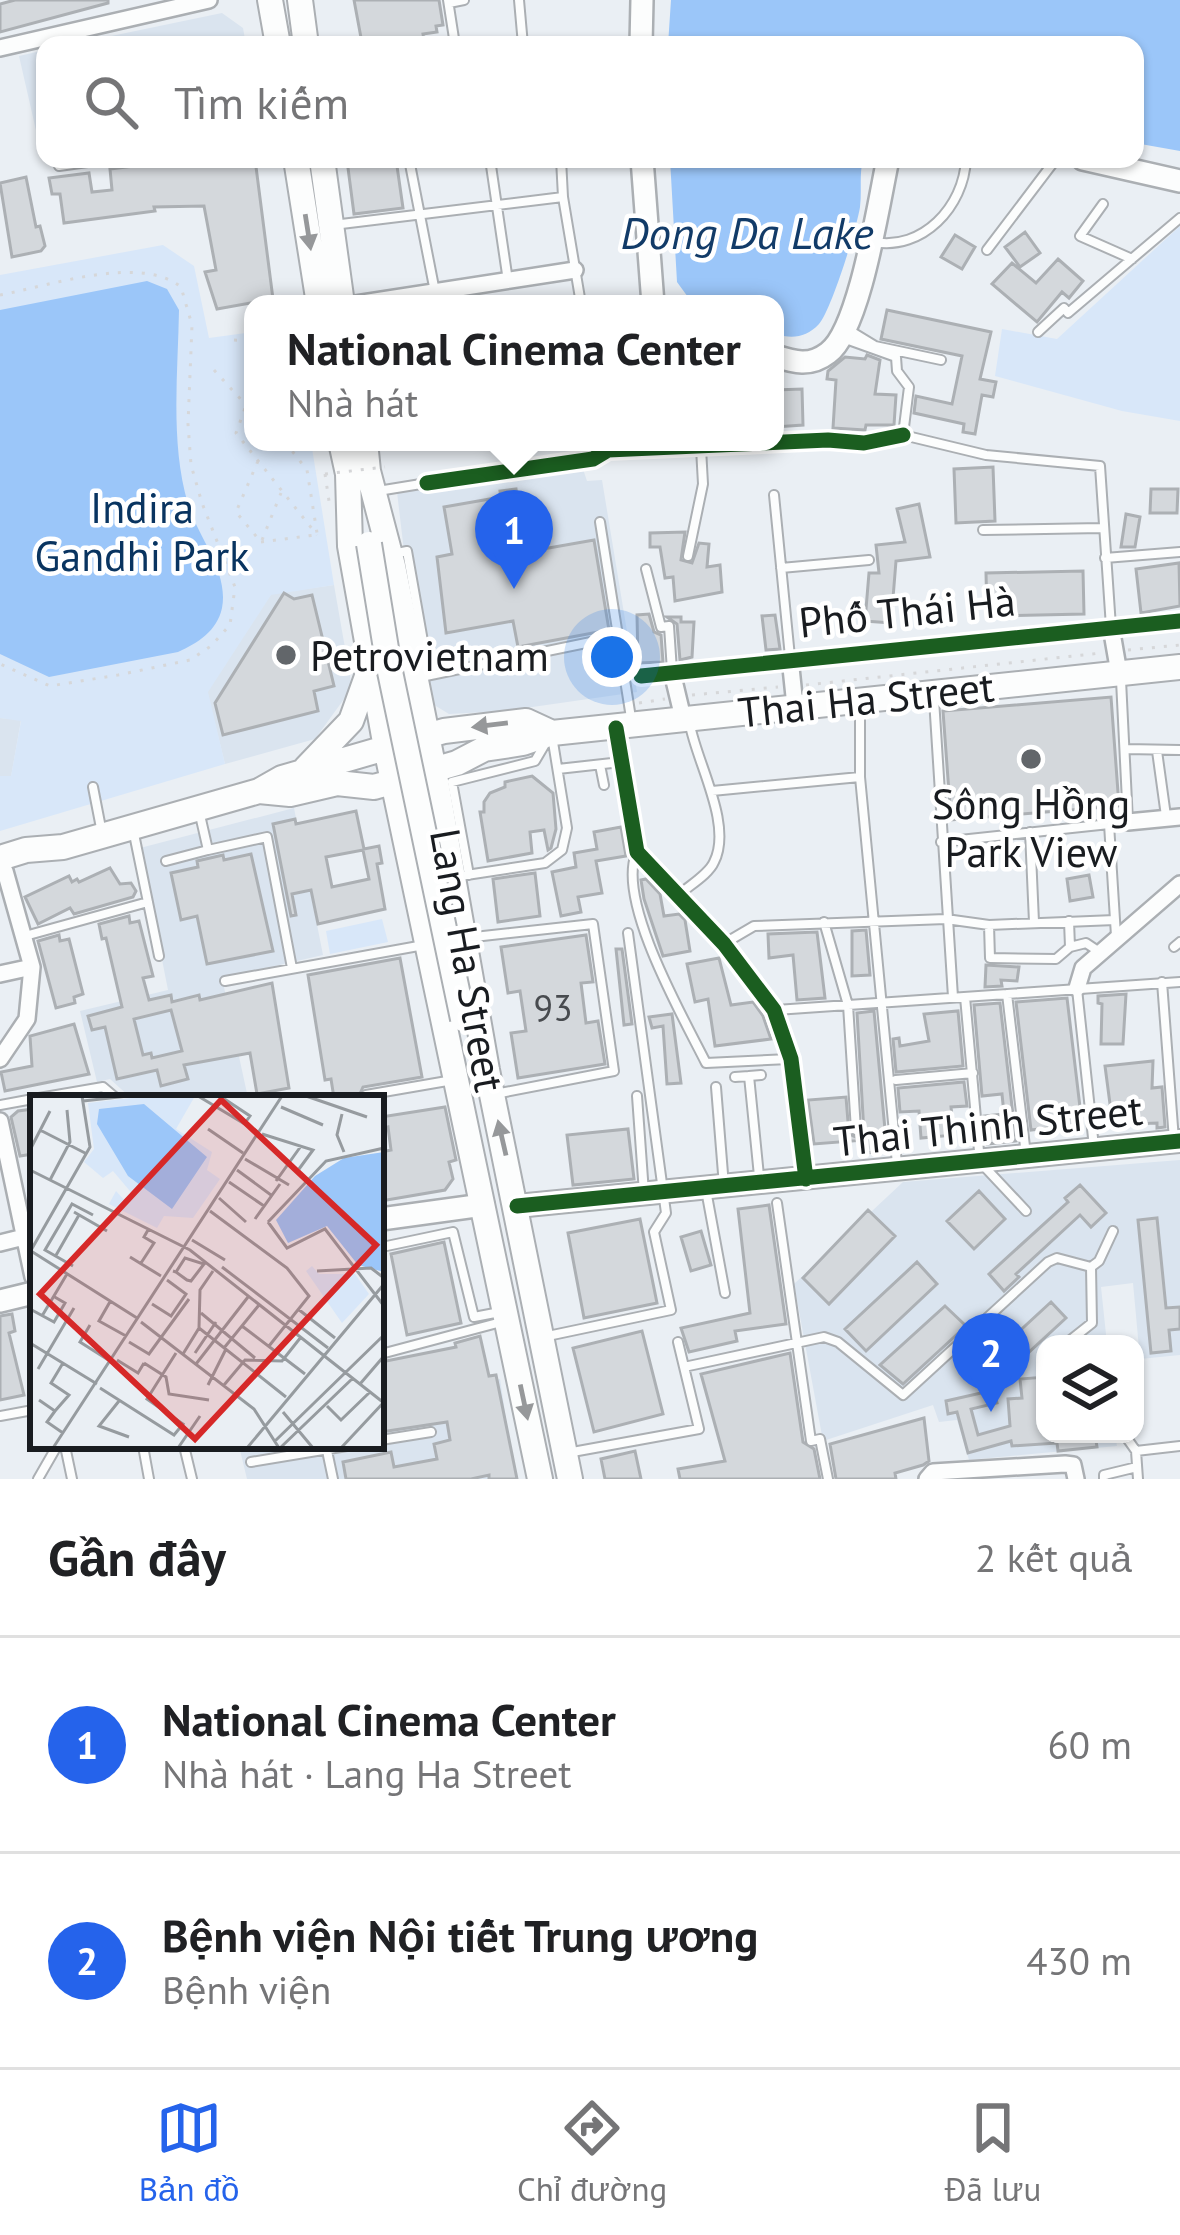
<!DOCTYPE html>
<html lang="vi">
<meta charset="utf-8">
<style>
:root{--surface:#fff;--page:#f2f2f2;--text:#202124;--muted:#757577;--line:#e0e0e0;--accent:#2563eb}
body{margin:0;font-family:"PT Sans",sans-serif;background:var(--page);color:var(--text)}
.controls{position:absolute;right:36px;bottom:36px;display:grid;overflow:hidden;border-radius:24px;box-shadow:0 3px 9px #0004}
.controls button{width:108px;height:108px;display:grid;place-items:center;padding:0;border:0;border-bottom:3px solid var(--line);background:var(--surface);color:var(--text);font:60px sans-serif}
.you{position:absolute;left:612px;top:657px;width:42px;height:42px;margin:-30px;border:9px solid #fff;border-radius:50%;background:#1a73e8;box-shadow:0 0 0 18px #1a73e833}
.badge{display:grid;place-items:center;width:78px;height:78px;border-radius:50%;background:var(--accent);color:#fff;font-size:39px;font-weight:700}
.pin{position:absolute;translate:-50% -99px;filter:drop-shadow(0 3px 6px #0008)}
.pin::after{content:'';position:absolute;top:63px;width:42px;height:36px;background:inherit;clip-path:polygon(0 0,100% 0,50% 100%)}
.popup{position:absolute;left:244px;top:295px;width:540px;height:156px;box-sizing:border-box;display:grid;place-content:center;border-radius:24px;background:var(--surface);filter:drop-shadow(0 3px 9px #0005);font-size:39px;white-space:nowrap;color:var(--muted)}
.popup b{font-size:45px;color:var(--text)}
.popup::after{content:'';position:absolute;left:50%;top:100%;margin-left:-24px;border:24px solid transparent;border-top-color:var(--surface)}
.list{margin:0;padding:0;list-style:none}
h2{display:flex;justify-content:space-between;align-items:center;height:156px;margin:0;padding:0 48px;font-size:51px}
h2 small{font-size:39px;font-weight:400;color:var(--muted)}
.list li{display:grid;grid-template-columns:78px 1fr auto;gap:36px;align-items:center;box-sizing:border-box;height:216px;padding:0 48px;border-top:3px solid var(--line)}
.list b{display:block;font-size:45px;white-space:nowrap}
.list p{margin:0;font-size:39px;white-space:nowrap;color:var(--muted)}
.list em{font-size:39px;font-style:normal;color:var(--muted)}
.icon{flex:none;width:66px;height:66px;fill:none;stroke:currentColor;stroke-width:2;stroke-linecap:round;stroke-linejoin:round}
.map{position:relative;flex:none;width:1180px;height:1479px;overflow:hidden}
.search{position:absolute;background:var(--surface);box-shadow:0 3px 9px #0004;left:36px;right:36px;top:36px;height:132px;display:flex;align-items:center;gap:30px;box-sizing:border-box;padding:0 42px;border-radius:24px;color:var(--muted);font-size:45px}
.sheet{height:588px;background:var(--surface)}
nav{display:flex;justify-content:space-around;align-items:center;box-sizing:border-box;height:168px;border-top:3px solid var(--line);background:var(--surface);font-size:33px;color:var(--muted)}
nav a{display:grid;justify-items:center;gap:6px}
nav .on{color:var(--accent)}
.map>svg:first-child{display:block}
.built{fill:#dae4ef}
.green{fill:#d8e7f9}
.water{fill:#9bc6f9}
.building{fill:#d4d8dc;stroke:#acb0b4;stroke-width:3;fill-rule:evenodd}
.lines{fill:none;stroke-linecap:round;stroke-linejoin:round}
.lane-casing{stroke:#abafb3;stroke-width:12}
.street-casing{stroke:#abafb3;stroke-width:20}
.secondary-casing{stroke:#abafb3;stroke-width:26}
.primary-casing{stroke:#abafb3;stroke-width:28}
.path{stroke:#d6d7d9;stroke-width:3;stroke-dasharray:3 9;stroke-linecap:butt}
.lane{stroke:#fcfdfd;stroke-width:8}
.street{stroke:#fcfdfd;stroke-width:15}
.secondary{stroke:#fcfdfd;stroke-width:21}
.primary{stroke:#fcfdfd;stroke-width:24}
.primary-bridge-casing{stroke:#abafb3;stroke-width:28;stroke-linecap:butt}
.path-bridge{stroke:#d6d7d9;stroke-width:3;stroke-dasharray:3 9;stroke-linecap:butt}
.primary-bridge{stroke:#fcfdfd;stroke-width:24}
.cycleway-casing{stroke:#fff;stroke-width:22}
.cycleway{stroke:#1b5e20;stroke-width:15}
.oneway{fill:#96989a}
.poi-dot{fill:#62666a;stroke:#fff;stroke-width:4.5}
.labels{text-anchor:middle;dominant-baseline:central;stroke-width:9;stroke-linejoin:round;paint-order:stroke}
.number-label{font-size:36px;fill:#484b4f}
.park-label{font-size:42px;fill:#093460;stroke:#fff}
.street-label{font-size:42px;fill:#191c20;stroke:#fff}
.poi-label{font-size:42px;fill:#191c20;stroke:#fff;text-anchor:start}
.water-label{font-size:45px;font-style:italic;fill:#123b68;stroke:#fff}
.inset-road{fill:none;stroke:#969b9f;stroke-width:3}
.view{fill:#d62828;fill-opacity:0.15;stroke:#d62828;stroke-width:6}
.inset-edge{fill:none;stroke:#191c20;stroke-width:6}
</style>
<div class="map">
<svg width="1180" height="1479" viewBox="0 0 1180 1479">
<rect width="100%" height="100%" fill="#eaeff4"/>
<!-- built -->
<path class="built" d="M222 13 243 28 246 45H68Z
M45 50V159H61L43 161 19 56Z
M582 466 587 481 602 480 637 692 504 711 449 714 431 703 420 686 397 492Z
M334 585 352 688 315 739 225 764 207 692 271 594Z
M0 718 21 720 11 777 0 776Z
M294 808 323 955 222 978 248 1098H131L110 1079 97 1082 80 1011 168 990 140 848Z
M1180 1160V1355L1140 1359 1133 1283 1101 1287 1107 1344H1045V1434H1115L1117 1446 969 1460 957 1420 939 1422 933 1405 823 1441 794 1284 903 1182Z
M500 1379 515 1479H247L239 1446H381V1401Z"/>
<!-- green -->
<path class="green" d="M1180 226V421L1122 411 995 376 1002 329 1057 339Z
M163 245 194 266 209 338 253 332V442H311L334 585 271 595 208 692 225 764 0 831V776H11L21 721 0 718V275Z
M382 919 388 942 330 954 326 931Z"/>
<!-- water -->
<path class="water" d="M671 0H1180V151L1135 143V45H668Z
M670 159H863C859 175 862 191 860 207 857 227 831 311 819 324 806 338 792 339 775 334V304H693L677 282Z
M147 281 167 289 179 310C178 373 170 443 188 504 198 537 229 572 222 608 217 631 198 643 178 652L49 677 0 654V310Z"/>
<!-- building -->
<path class="building" d="M15 0H108V3L0 32V4Z
M354 0H439L443 25 436 26 437 32 423 34 425 45H377V41L362 43Z
M192 159H255L273 299 217 309 205 272 216 270 204 206 154 207 155 211 64 223 60 194H52L49 178 89 173 92 192 112 190 110 169Z
M355 159H396L403 208 354 214 348 168Z
M26 177 36 227 40 226 45 246 41 251 12 257 0 183Z
M1025 232 1040 253 1020 267 1005 247Z
M955 235 975 247 962 269 941 257Z
M1058 259 1083 281 1069 298 1062 292 1037 322 992 284 1012 263 1036 283Z
M887 310 991 332 980 379 996 382 993 397 982 395 975 434 963 432 964 424 914 413 916 396 952 404 962 356 881 339Z
M867 355 880 360 875 394 896 395 894 425H866L865 430 833 428 836 380 827 379 828 371 845 357 865 359Z
M802 389 803 425 775 427V390Z
M993 467 995 521 956 523 954 469Z
M516 489 526 552 594 540 609 630 518 647 513 621 446 633 437 557 452 554 444 507 501 497 500 491Z
M1151 489H1178L1177 513H1150Z
M919 504 930 557 896 561 891 623 865 621 869 573H879L876 545 905 542 897 509Z
M1126 514 1140 517 1135 547H1121Z
M685 532 681 560 692 563 699 543 709 544 707 567 720 565 722 592 675 601 673 577 665 578 660 547H650V533Z
M1179 563 1180 606 1141 613 1136 569Z
M1083 571 1084 614 987 616 986 573Z
M284 593 294 599 312 595 334 686 314 691 318 711 223 735 215 703Z
M649 614 654 632 661 635 663 662 638 663 637 615Z
M775 615 780 649 766 650 762 616Z
M667 617H681V622H694L692 657 680 660 677 624Z
M1111 697 1119 806 951 820 943 711Z
M532 776 553 793 556 829 551 848 548 850 544 830 530 832 532 853 488 861 480 812H484V802L490 793 505 787V782Z
M356 811 364 849 379 846 382 863 377 864 385 909 318 924 311 890 292 894 296 915 291 916 273 824 295 819 296 824ZM363 850 369 879 332 887 326 857Z
M621 827 626 856 596 861 602 893 578 897 581 912 561 916 552 872 576 867 574 853 597 849 594 832Z
M251 854 273 951 207 964 197 916 181 920 171 873 198 867 197 861 223 855 224 860Z
M110 868 120 884 131 883 136 891 133 897 74 914 70 908 38 924 25 897 69 876 72 882 77 879 79 882Z
M535 873 540 916 498 922 493 879Z
M1089 875 1093 897 1070 901 1067 879Z
M646 879 660 894 664 916 679 914 685 920 690 951 663 956 644 899 641 880Z
M129 916 130 923 139 921 153 976 143 978 149 1000 171 995 172 1002 199 995 200 1000 272 983 289 1088 257 1094 250 1053 184 1065 188 1079 161 1086 157 1070 117 1079 105 1027 92 1030 88 1016 122 1007 106 938 102 939 99 924ZM171 1010 182 1051 152 1058 151 1053 143 1055 134 1019Z
M866 930 870 975 852 976V931Z
M817 932 825 998 797 1000 793 955 769 958 768 934Z
M59 935 60 941 69 939 83 994 74 997 75 1003 56 1008 38 941Z
M586 935 593 982 581 983 586 1023 598 1021 605 1064 518 1078 511 1033 526 1031 520 991 508 993 501 947Z
M616 949H622L632 1024 624 1025Z
M400 958 422 1077 363 1087 358 1098H334L331 1079 325 1080 308 975Z
M719 958 731 1005 753 1002 763 1016 771 1039 715 1046 708 999 695 1002 687 964Z
M986 965 1019 967 1017 981 1001 980 1002 986 985 987Z
M1126 994 1123 1044H1101L1102 1004 1098 1003V996Z
M1067 998 1082 1124 1031 1130 1016 1002Z
M1000 1003 1016 1141 987 1144 984 1116 1004 1114 1002 1094 982 1096 974 1005Z
M874 1011 887 1151 865 1153 864 1140 814 1144 808 1100 846 1097 849 1134 858 1138 864 1133 857 1013Z
M958 1011 963 1066 896 1072 893 1039 899 1038 900 1046 929 1041 924 1014Z
M672 1014 681 1083 667 1084 663 1026 652 1028 649 1017Z
M74 1024 89 1074 5 1091 1 1072 32 1066 30 1036Z
M1153 1061 1152 1088 1162 1087 1165 1127 1157 1128V1123L1106 1125 1110 1104 1105 1066Z
M964 1082 967 1106 951 1107 954 1135 921 1138 919 1111 900 1112 898 1088Z
M445 1107 456 1160 449 1162 453 1179 445 1190 381 1201V1152L391 1150 388 1127 381 1129V1117Z
M33 1109V1154L20 1156 11 1117 18 1111Z
M628 1129 634 1179 573 1185 567 1135Z
M1080 1185 1106 1213 1091 1227 1080 1215 1016 1274 1019 1277 1004 1291 989 1274 1068 1202 1065 1198Z
M979 1191 1005 1219 974 1249 947 1221Z
M769 1205 786 1324 735 1331 737 1341 689 1352 681 1328 750 1313 738 1209Z
M868 1210 895 1236 829 1304 803 1278Z
M1157 1218 1166 1308 1180 1307V1329L1169 1330 1171 1351 1151 1353 1138 1220Z
M640 1219 657 1303 584 1318 568 1233Z
M701 1231 711 1265 691 1271 681 1237Z
M444 1242 461 1323 407 1335 391 1254Z
M917 1262 937 1284 866 1351 845 1329Z
M1051 1302 1066 1318 989 1389 974 1373Z
M945 1306 966 1326 903 1384 880 1365Z
M12 1314 15 1331 9 1333 24 1395 0 1400V1316Z
M642 1331 663 1414 594 1432 573 1348Z
M480 1336 489 1376 496 1375 517 1479H489V1475L471 1479H346L343 1462 391 1452 394 1467 437 1459 434 1444 450 1440 447 1422 381 1432V1362L456 1347 455 1343Z
M790 1353 803 1442 814 1449 820 1479H680L678 1469 725 1461 701 1374Z
M1045 1377V1434H1095L1097 1447 1058 1451 1057 1443 1012 1446 1011 1441 968 1453 957 1412 948 1414 946 1401 994 1390 997 1403 971 1409 978 1435 1010 1426 1008 1399 1022 1398 1020 1379Z
M924 1418 929 1461 923 1465 895 1473 896 1479H836L830 1444Z
M635 1451 641 1479H605L601 1459Z"/>
<g class="lines">
<!-- lane casing -->
<g class="lane-casing">
<path id="lane" d="M448 0 455 45
M519 0 523 45
M449 3 464 0
M409 159 435 292
M490 159 508 281
M561 159 563 197 581 304
M59 166 109 159
M1103 204 1080 236 1132 259
M333 225 563 197
M874 242C922 251 964 207 966 159
M987 250 1056 159
M847 329 875 346 941 360
M1038 332 1064 308 1068 313 1180 218
M843 338 896 357 897 371 909 387 903 435 986 455 1100 466 1111 627
M378 491 427 483
M774 495 790 657
M600 522 631 718
M983 530 1102 528
M397 553 407 551 429 675
M688 556 703 484 701 448
M1105 558 1180 552
M781 568 869 560
M646 569 661 627 669 626 672 671
M421 677 620 636
M934 699 953 997
M860 707V777L897 1164
M1126 749 1180 750
M1157 751 1166 816
M600 765 604 785
M558 769 621 762
M93 787 101 828
M712 791 860 777
M200 815 208 850 267 837 292 968
M1109 824 1116 936
M1030 832 1034 922
M134 834 159 956
M941 842 1128 822 1121 680
M636 854C617 902 683 1017 706 1063L789 1059
M166 861 208 850
M469 875 452 782 535 761 545 744
M460 876 545 863 562 850 567 828 552 736
M680 894C690 885 709 874 714 862 733 825 697 763 690 725
M824 922 848 1005 856 1130
M989 925 990 958 1056 959 1070 947 1069 921
M25 936 148 902
M465 938 593 924 614 1071 495 1094
M725 943 754 926 946 919 989 925 1115 920
M1070 947 1086 943 1101 953
M1174 947 1180 942
M225 981 424 945
M1162 982 1174 1140
M1077 989 1094 1147
M1007 994 1026 1155
M965 997 980 1162 1026 1211
M776 1010 1180 982
M749 1076 761 1075
M735 1077 749 1076 759 1176
M896 1080 973 1073
M716 1087 724 1186
M366 1095 453 1080
M637 1096 644 1193
M39 1098 103 1087 116 1098
M0 1105 33 1099
M706 1190 725 1293
M777 1203 811 1441 820 1439 828 1479
M381 1244 382 1247 453 1232 474 1317 500 1312
M543 1337 671 1310 654 1232 666 1213 628 933
M1068 1342 1092 1323 1091 1267 1099 1261 1113 1231
M381 1354 505 1321
M684 1367 824 1337 838 1342 903 1395 1048 1262 1057 1258 1091 1267
M0 1416 33 1410
M1124 1434 1136 1451
M381 1440 431 1432
M65 1446 72 1479
M143 1446 149 1479
M184 1446 192 1479
M326 1446 333 1479
M1136 1451 1180 1446
M1136 1451 1138 1479
M567 1453 699 1429 678 1342
M251 1462 347 1446
M38 1479 57 1446
M1104 1479V1475L1137 1467"/>
</g>
<!-- street casing -->
<g class="street-casing">
<path id="street" d="M0 48 209 0
M356 304 575 270
M427 483 593 459 608 450 828 440 864 443 903 435
M1111 627 1119 673
M790 658 795 706
M672 672 683 718
M641 676 1180 621
M616 728 637 852 724 944 774 1010 791 1059 806 1179
M1128 822 1180 817
M0 974 32 967
M1077 988 1083 968 1180 884
M0 1059 27 1019 32 967 5 871
M0 1121 33 1277
M0 1243 24 1237
M927 1479 933 1472 1065 1464 1073 1465 1076 1479"/>
</g>
<!-- secondary casing -->
<g class="secondary-casing">
<path id="secondary" d="M641 45 642 0
M642 159 653 304
M1083 159 1180 181
M775 356C794 362 810 367 828 353 860 330 879 200 888 159
M517 1206 1180 1141
M381 1219 483 1205
M0 1301 33 1293"/>
</g>
<!-- primary casing -->
<g class="primary-casing">
<path id="primary" d="M270 0 278 45
M300 0 306 45
M296 159 319 304
M322 159 342 304
M341 442 348 474 350 546 386 748 540 1479
M365 442 368 471 393 566 434 770 487 1070 570 1479
M306 768 351 721 370 668
M259 791 290 794 337 783 374 787 457 763 484 749 523 743 552 733 1180 667
M0 858 26 850 63 847 259 791 282 778 444 731 526 721 552 733"/>
</g>
<!-- path -->
<path class="path" d="M0 295C49 286 140 254 181 287L192 325 188 424 191 465 202 503 235 587 230 625 211 646 190 660 118 675 50 686 0 664
M234 340 253 341
M214 370 245 404
M253 386 236 433 317 535
M285 442 307 470 317 533
M258 461 236 512 261 542
M325 474 329 501
M262 540 281 493
M261 542 315 535
M1128 650 1180 645
M806 685 1101 653
M692 695 778 687
M639 703 665 699"/>
<!-- lane -->
<use href="#lane" class="lane"/>
<!-- street -->
<use href="#street" class="street"/>
<!-- secondary -->
<use href="#secondary" class="secondary"/>
<!-- primary -->
<use href="#primary" class="primary"/>
<!-- primary-bridge casing -->
<g class="primary-bridge-casing">
<path id="primary-bridge" d="M369 544 389 667 463 1019"/>
</g>
<!-- path-bridge -->
<path class="path-bridge" d="M325 474 385 467"/>
<!-- primary-bridge -->
<use href="#primary-bridge" class="primary-bridge"/>
<!-- cycleway casing -->
<g class="cycleway-casing">
<path id="cycleway" d="M427 483 593 459 608 450 828 440 864 443 903 435
M641 676 1180 621
M616 728 637 852 724 944 774 1010 791 1059 806 1179
M517 1206 1180 1141"/>
</g>
<!-- cycleway -->
<use href="#cycleway" class="cycleway"/>
</g>
<!-- one-way arrows -->
<defs><path id="oneway-solid" d="M-6-.8H1V-3.2L6.5 0L1 3.2V.8H-6Z" transform="scale(3)"/></defs>
<g class="oneway">
<use href="#oneway-solid" transform="translate(308 232) rotate(81)"/>
<use href="#oneway-solid" transform="translate(490 725) rotate(173)"/>
<use href="#oneway-solid" transform="translate(502 1138) rotate(-103)"/>
<use href="#oneway-solid" transform="translate(524 1402) rotate(78)"/>
</g>
<!-- markers -->
<g class="poi-dot">
<circle cx="286" cy="655" r="12"/>
<circle cx="1031" cy="759" r="12"/>
</g>
<g class="labels">
<!-- number labels -->
<g class="number-label">
<text x="553" y="1007">93</text>
</g>
<!-- park labels -->
<g class="park-label">
<text x="142" y="507">Indira<tspan x="142" dy="48">Gandhi Park</tspan></text>
</g>
<!-- street labels -->
<g class="street-label">
<text transform="translate(907 611) rotate(-6)">Phố Thái Hà</text>
<text transform="translate(866 699) rotate(-6)">Thai Ha Street</text>
<text transform="translate(468 960) rotate(80)">Lang Ha Street</text>
<text transform="translate(988 1125) rotate(-6)">Thai Thinh Street</text>
</g>
<!-- poi labels -->
<g class="poi-label">
<text x="310" y="655">Petrovietnam</text>
<text x="1031" y="803" text-anchor="middle">Sông Hồng<tspan x="1031" dy="48">Park View</tspan></text>
</g>
<!-- water labels -->
<g class="water-label">
<text x="747" y="232">Dong Da Lake</text>
</g>
</g>
<!-- overview -->
<g transform="translate(30 1095)">
<rect width="354" height="354" fill="#eaeff4"/>
<path d="M117 1H165L146 34 182 57 177 75 190 84 163 123 134 121 127 133 79 109 86 96 97 108 105 102 83 76 73 83 54 67 64 54 58 8ZM282 171 289 179H325L339 199 312 228 276 176Z" fill="#d8e7f9"/>
<path d="M114 9 177 62 142 114 98 81 67 29 69 14ZM354 57V177L328 170 297 131 258 148 246 125 285 81 314 63Z" fill="#9bc6f9"/>
<path class="inset-road" d="M168 1 228 37M190 1 220 21 215 28M276 1 337 22M53 6 98 1M251 12 293 30M312 19 307 40 314 57M178 34 213 58M10 35 55 58M232 39 283 55 269 74M0 55 20 16M215 64 259 90M0 75 160 155 354 308M207 75 241 100M20 85 40 47 37 15M246 86 271 51M199 87 234 111M189 103 216 127M180 116 257 173 279 201 239 251M44 117 77 136M225 124 250 89M238 127 257 153 295 134 354 211M238 127 296 66 354 53M162 145 195 165M57 147 85 120M1 156 107 223M0 157 60 52 52 1M25 162 49 120M100 162 131 181M111 168 124 148 114 142 118 135M43 171 15 155 42 109 63 120M192 172 298 253M143 176 146 177 157 185 161 186 174 169 155 163 146 177M287 176 341 173 354 183M81 205 69 226 96 241M122 209 141 221 156 199 137 185M0 214 24 227 35 208 23 201M268 214 305 243M171 218 225 263M12 221 37 179M111 227 224 314 249 353M60 230 50 247 80 266M212 231 275 279M169 233 256 302M99 247 119 259 159 204M0 248 67 289M194 253 229 210M165 258 186 227M153 259 169 233 170 195 183 176M87 265 108 278 114 268M114 268 136 282 139 299 179 305M166 269 218 202M8 274 44 213M330 289 354 261M178 290 196 254M194 290 215 265 252 266 271 242M70 293 144 340 153 329 117 304 146 258M9 305 25 316 17 327 33 338M89 306 69 331 99 342M297 311 311 325 340 297M25 316 39 300 21 288 33 268M253 317 283 353M245 346 354 240M23 353 252 1M148 353 170 321M217 353 354 189M250 353 323 283M311 353 354 307"/>
<path class="view" d="M191 5 346 150 165 344 10 199Z"/>
<rect width="354" height="354" class="inset-edge"/>
</g>
</svg>
<div class="controls">
<button><svg class="icon" aria-label="layers" viewBox="0 0 24 24"><path d="M12 4l9 5-9 5-9-5zM3 14l9 5 9-5"/></svg></button>
</div>
<div class="you"></div>
<div class="pin badge" style="left:514px;top:589px">1</div>
<div class="popup"><b>National Cinema Center</b>Nhà hát</div>
<div class="pin badge" style="left:991px;top:1412px">2</div>
<div class="search"><svg class="icon" aria-label="search" viewBox="0 0 24 24"><circle cx="10" cy="10" r="6"/><path d="M15 15l6 6"/></svg>Tìm kiếm</div>
</div>
<section class="sheet">
<h2>Gần đây<small>2 kết quả</small></h2>
<ul class="list">
<li><span class="badge">1</span><div><b>National Cinema Center</b><p>Nhà hát · Lang Ha Street</p></div><em>60 m</em></li>
<li><span class="badge">2</span><div><b>Bệnh viện Nội tiết Trung ương</b><p>Bệnh viện</p></div><em>430 m</em></li>
</ul>
</section>
<nav>
<a class="on"><svg class="icon" aria-label="map" viewBox="0 0 24 24"><path d="M3 6l6-2 6 2 6-2v14l-6 2-6-2-6 2zM9 4v14M15 6v14"/></svg>Bản đồ</a>
<a><svg class="icon" aria-label="directions" viewBox="0 0 24 24"><path d="M12 3l9 9-9 9-9-9zM9 14v-3h6M13 9l2 2-2 2"/></svg>Chỉ đường</a>
<a><svg class="icon" aria-label="saved" viewBox="0 0 24 24"><path d="M7 4h10v16l-5-4-5 4z"/></svg>Đã lưu</a>
</nav>
